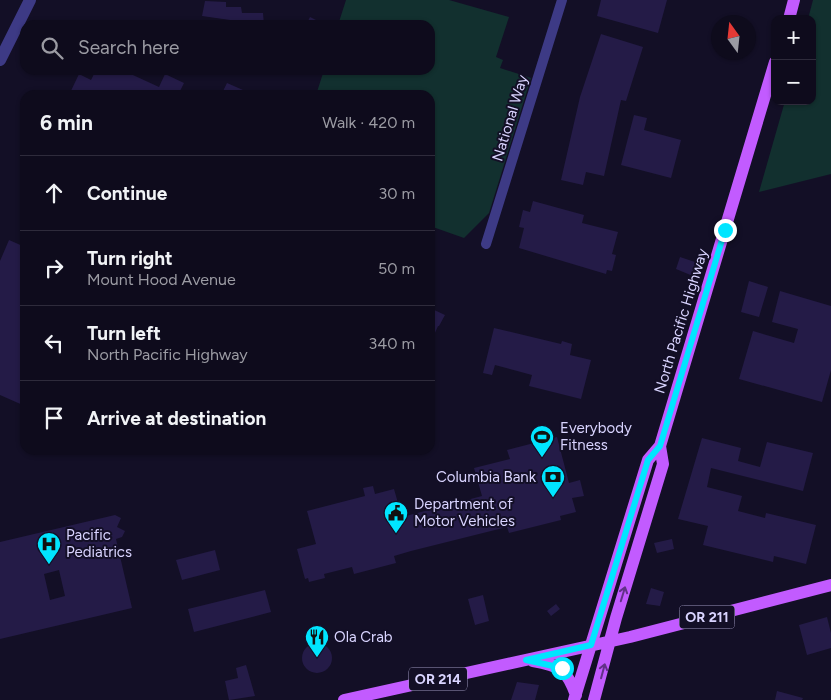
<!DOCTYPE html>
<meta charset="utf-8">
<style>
:root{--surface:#0e0b1c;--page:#171425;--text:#f1f3f6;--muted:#9b9ba3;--line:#2e2b3b}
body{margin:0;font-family:Figtree,sans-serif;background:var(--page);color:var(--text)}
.controls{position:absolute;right:15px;top:15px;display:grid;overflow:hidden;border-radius:10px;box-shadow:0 1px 4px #0004}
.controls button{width:45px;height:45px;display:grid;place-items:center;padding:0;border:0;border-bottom:1px solid var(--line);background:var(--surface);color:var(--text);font:25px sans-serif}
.compass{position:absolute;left:711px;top:15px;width:45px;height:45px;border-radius:50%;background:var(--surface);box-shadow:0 1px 4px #0004;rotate:345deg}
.stop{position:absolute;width:15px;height:15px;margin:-11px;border:4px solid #00e5ff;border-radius:50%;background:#fff}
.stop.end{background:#00e5ff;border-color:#fff;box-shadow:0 1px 5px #0008}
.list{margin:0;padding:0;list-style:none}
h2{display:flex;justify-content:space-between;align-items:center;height:65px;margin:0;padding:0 20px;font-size:21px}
h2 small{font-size:16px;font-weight:400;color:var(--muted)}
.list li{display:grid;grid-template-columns:32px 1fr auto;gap:15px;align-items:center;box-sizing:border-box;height:75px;padding:0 20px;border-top:1px solid var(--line)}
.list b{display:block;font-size:19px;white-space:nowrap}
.list p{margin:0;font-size:16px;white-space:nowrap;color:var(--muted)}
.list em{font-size:16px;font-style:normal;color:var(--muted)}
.icon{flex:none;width:28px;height:28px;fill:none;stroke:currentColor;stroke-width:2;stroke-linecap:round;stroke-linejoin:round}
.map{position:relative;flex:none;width:831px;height:700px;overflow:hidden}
.search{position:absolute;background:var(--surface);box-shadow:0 1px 4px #0004;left:20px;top:20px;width:415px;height:55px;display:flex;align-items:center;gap:12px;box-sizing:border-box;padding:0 18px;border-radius:15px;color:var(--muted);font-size:19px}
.panel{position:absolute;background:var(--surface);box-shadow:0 1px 4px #0004;left:20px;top:90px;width:415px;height:365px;border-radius:15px}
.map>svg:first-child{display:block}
.green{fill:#12302f}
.building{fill:#241b47;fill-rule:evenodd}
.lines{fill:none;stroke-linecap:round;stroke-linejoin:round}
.minor{stroke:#3d3a85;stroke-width:10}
.tertiary{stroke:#3d3a85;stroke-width:12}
.primary{stroke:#c25bff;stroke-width:12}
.oneway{stroke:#623188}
.route{stroke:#00e5ff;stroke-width:6}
.labels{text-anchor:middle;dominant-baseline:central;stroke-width:4;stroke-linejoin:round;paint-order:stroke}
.shield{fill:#130f26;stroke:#9e99be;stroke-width:1}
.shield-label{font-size:14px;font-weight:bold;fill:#d9d4ff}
.street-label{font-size:15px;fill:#d9d4ff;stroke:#130f26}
.poi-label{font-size:15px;fill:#d9d4ff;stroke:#130f26;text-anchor:start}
</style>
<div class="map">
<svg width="831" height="700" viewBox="0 0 831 700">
<rect width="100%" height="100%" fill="#130f26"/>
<!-- green -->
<path class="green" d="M346 0H449L509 17 496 57 503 60 500 68 531 78 489 213 464 238 430 226V95H316L324 70H430V25H338Z
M813 0H831V174L759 192 785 101H812V19H808Z"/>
<!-- building -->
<path class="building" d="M601 0H667L658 33 597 16Z
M205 1 226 2V7H241L242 13H263L264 25H230V20L202 16Z
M310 17 326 25H306Z
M601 34 643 47 626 101 621 100 604 176 586 172 583 185 561 180 580 97Z
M96 70H122L159 87 165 74 184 83 178 95H69L79 74 91 80Z
M227 83 243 90 240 95H221Z
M634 115 647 118 644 130 681 140 671 178 621 165Z
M533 201 584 215 582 223 618 232 612 254 616 255 612 271 607 270 606 274 519 248 524 228 519 227 523 210 530 212Z
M9 240 25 247V406L0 395V261Z
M680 257 698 263 693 276 676 269Z
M749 281 768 287 759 317 741 312Z
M780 291 831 306V370L822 402 739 379 753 331 794 343 798 329 772 322Z
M430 308 445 315 439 326H438L430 344Z
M494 328 561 344 562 341 572 344 570 355 591 360 581 399 529 386 532 375 495 365 492 375 483 373Z
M557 437 569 483 580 480 584 496 572 498 576 512 560 516 561 520 509 533 507 527 411 551 394 556 396 563 354 574 352 567 324 574 325 578 309 582 308 578 305 579 297 549 316 544 307 511 365 496 363 488 373 486 375 494 394 489 402 517 482 496 474 468 510 459 507 450Z
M702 438 741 448 738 461 760 467 767 442 813 453 803 491 711 468 707 487 742 496 738 511 765 518 766 513 816 525 806 564 774 556 773 562 703 545 708 526 678 519Z
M115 515 121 518 117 527 125 531 122 537 116 539 132 608 0 639V542ZM59 570 65 596 50 600 44 574Z
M672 539 674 549 657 553 654 543Z
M215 550 220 570 182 580 176 560Z
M651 588 664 592 660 606 646 604Z
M265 590 271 612 194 632 188 609Z
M483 595 489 621 475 625 468 599Z
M556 604 560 609 551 616 547 611Z
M827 617 831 633V648L807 655 799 625Z
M302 658a15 15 0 1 1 30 0a15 15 0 1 1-30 0Z
M246 665 255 696 229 700 225 681 238 678 236 668Z
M517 682 539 685 535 700H511Z
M777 691 803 698 802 700H775Z"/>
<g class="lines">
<!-- minor -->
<path class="minor" d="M486 244 562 0"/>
<!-- tertiary -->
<path class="tertiary" d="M0 60 30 0"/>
<!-- primary -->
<path class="primary" d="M789 19 794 0
M533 661C560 666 566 668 576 695
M344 700 630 637 831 585
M574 700 648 460 660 446 775 62
M594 700 616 618 663 464 660 446"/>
</g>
<!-- one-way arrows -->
<defs><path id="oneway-shaft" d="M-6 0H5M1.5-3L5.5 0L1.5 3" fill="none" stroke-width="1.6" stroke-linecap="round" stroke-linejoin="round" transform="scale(1.25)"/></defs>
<g class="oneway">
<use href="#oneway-shaft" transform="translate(623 594) rotate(-73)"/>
<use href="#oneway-shaft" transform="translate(603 671) rotate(-75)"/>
</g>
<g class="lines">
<!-- route -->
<path class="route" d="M562 668 526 660 591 645 648 460 660 446 725 230"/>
</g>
<!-- icons -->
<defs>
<g id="stadium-pin" transform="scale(1.25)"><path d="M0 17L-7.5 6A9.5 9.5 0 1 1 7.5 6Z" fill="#00e5ff" stroke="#130f26"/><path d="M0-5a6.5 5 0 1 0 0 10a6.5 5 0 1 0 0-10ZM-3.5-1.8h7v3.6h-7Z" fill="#111"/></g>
<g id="bank-pin" transform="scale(1.25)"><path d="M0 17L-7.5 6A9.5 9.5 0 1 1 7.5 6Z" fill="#00e5ff" stroke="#130f26"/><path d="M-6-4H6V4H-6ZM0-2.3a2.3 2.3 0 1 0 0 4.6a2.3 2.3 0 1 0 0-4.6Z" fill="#111"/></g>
<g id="civic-pin" transform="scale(1.25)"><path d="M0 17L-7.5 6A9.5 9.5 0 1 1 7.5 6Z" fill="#00e5ff" stroke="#130f26"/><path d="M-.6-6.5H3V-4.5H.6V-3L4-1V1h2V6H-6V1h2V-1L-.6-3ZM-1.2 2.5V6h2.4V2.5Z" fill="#111"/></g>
<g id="hospital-pin" transform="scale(1.25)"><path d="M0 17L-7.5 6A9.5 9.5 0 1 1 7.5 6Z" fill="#00e5ff" stroke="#130f26"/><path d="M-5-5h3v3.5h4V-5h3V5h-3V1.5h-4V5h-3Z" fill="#111"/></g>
<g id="restaurant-pin" transform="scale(1.25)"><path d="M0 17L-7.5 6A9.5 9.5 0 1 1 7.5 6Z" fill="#00e5ff" stroke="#130f26"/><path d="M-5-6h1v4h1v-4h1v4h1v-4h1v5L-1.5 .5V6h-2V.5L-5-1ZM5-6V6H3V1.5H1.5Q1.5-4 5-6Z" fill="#111"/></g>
</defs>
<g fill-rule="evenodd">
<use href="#stadium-pin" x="542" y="437"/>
<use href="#bank-pin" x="553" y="477"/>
<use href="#civic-pin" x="396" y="513"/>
<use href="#hospital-pin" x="49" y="544"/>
<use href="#restaurant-pin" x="317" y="637"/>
</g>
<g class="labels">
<!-- shield labels -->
<g class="shield">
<rect x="679.5" y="605.5" width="55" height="23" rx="4"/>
<rect x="409" y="667.5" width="58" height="23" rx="4"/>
</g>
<g class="shield-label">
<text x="707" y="617">OR 211</text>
<text x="438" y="679">OR 214</text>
</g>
<!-- street labels -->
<g class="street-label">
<text transform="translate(510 118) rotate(-73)">National Way</text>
<text transform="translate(681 321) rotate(-73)">North Pacific Highway</text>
</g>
<!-- poi labels -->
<g class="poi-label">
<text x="560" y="428">Everybody<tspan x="560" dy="17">Fitness</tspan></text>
<text x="536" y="477" text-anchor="end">Columbia Bank</text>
<text x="414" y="504">Department of<tspan x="414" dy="17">Motor Vehicles</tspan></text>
<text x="66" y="535">Pacific<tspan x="66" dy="17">Pediatrics</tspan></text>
<text x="334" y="637">Ola Crab</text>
</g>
</g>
</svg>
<div class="controls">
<button>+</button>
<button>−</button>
</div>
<svg class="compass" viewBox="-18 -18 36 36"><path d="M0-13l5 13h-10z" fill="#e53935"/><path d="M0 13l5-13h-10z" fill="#9b9ba3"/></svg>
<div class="stop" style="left:562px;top:668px"></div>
<div class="stop end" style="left:725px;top:230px"></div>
<div class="search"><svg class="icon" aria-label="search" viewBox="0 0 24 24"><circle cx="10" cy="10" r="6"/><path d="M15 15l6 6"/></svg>Search here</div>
<section class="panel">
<h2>6 min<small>Walk · 420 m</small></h2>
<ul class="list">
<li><svg class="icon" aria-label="ahead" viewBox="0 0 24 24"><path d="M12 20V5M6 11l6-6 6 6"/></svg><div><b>Continue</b></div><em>30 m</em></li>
<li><svg class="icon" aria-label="right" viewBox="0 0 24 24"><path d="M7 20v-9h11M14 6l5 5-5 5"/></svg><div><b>Turn right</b><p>Mount Hood Avenue</p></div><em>50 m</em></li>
<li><svg class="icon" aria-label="left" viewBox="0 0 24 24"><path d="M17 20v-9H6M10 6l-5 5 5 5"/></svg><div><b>Turn left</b><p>North Pacific Highway</p></div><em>340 m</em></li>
<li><svg class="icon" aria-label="arrive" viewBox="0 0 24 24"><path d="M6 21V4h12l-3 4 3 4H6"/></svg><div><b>Arrive at destination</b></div></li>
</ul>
</section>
</div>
